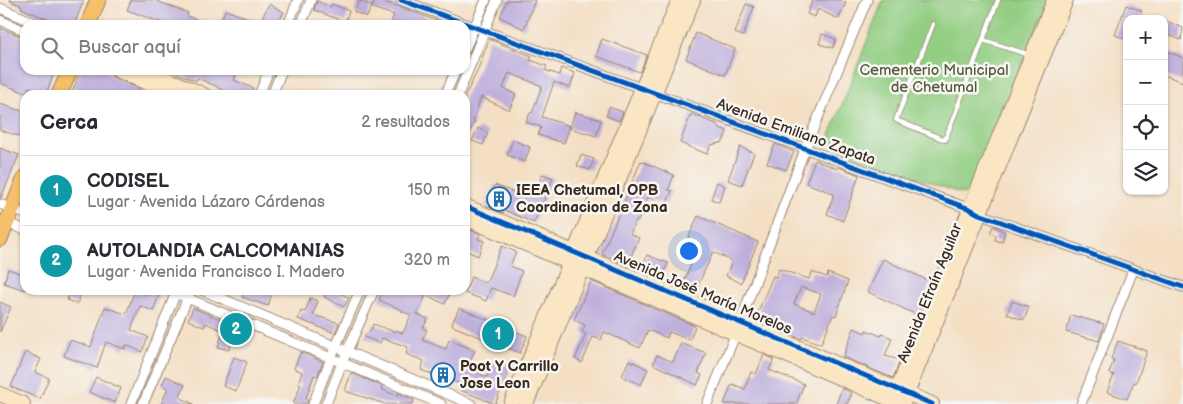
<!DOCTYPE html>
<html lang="es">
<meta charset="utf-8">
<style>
:root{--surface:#fff;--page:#f7f7f7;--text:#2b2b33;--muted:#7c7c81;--line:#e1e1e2;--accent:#1f6fb2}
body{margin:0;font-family:"Balsamiq Sans",sans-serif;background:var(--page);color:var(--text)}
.controls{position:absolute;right:15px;top:15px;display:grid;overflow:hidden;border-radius:10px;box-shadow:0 1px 4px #0004}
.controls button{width:45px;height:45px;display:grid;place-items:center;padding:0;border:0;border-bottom:1px solid var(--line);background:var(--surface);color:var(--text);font:25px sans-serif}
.you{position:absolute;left:688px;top:250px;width:18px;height:18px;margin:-12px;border:4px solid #fff;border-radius:50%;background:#1a73e8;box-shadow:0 0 0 8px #1a73e833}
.badge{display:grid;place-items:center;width:32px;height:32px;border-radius:50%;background:var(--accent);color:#fff;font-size:16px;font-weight:700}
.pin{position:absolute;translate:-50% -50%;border:2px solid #fff;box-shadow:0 1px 5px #0006}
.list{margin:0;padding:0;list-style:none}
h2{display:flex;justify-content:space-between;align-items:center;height:65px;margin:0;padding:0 20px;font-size:21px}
h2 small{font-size:16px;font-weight:400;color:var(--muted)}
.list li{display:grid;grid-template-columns:32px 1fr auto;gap:15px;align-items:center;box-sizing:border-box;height:70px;padding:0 20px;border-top:1px solid var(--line)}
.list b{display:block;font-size:19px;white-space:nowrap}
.list p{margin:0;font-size:16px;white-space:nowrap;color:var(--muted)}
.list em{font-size:16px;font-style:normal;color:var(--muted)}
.icon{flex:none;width:28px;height:28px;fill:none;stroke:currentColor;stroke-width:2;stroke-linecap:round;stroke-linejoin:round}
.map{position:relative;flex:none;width:1183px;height:404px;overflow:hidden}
.search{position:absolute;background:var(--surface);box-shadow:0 1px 4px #0004;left:20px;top:20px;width:450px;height:55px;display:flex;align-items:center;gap:12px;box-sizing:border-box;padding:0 18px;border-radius:15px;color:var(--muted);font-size:19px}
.panel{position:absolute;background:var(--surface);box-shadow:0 1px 4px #0004;left:20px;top:90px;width:450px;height:205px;border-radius:15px}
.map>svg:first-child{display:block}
.green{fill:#93ce83;stroke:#677c50}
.building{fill:#beafdc;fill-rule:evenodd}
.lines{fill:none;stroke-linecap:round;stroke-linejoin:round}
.lane-casing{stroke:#988471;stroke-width:6}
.street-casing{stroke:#988471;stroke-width:11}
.secondary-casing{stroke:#988471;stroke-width:16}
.primary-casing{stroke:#988471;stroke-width:17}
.lane{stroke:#fff;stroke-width:4.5}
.street{stroke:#fff;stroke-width:9}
.secondary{stroke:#fbe6c4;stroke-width:14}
.primary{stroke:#f6c06b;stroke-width:15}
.cycleway-casing{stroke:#f6f6f2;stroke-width:8}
.cycleway{stroke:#0057b8;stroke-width:5}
.labels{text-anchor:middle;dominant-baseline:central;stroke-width:5;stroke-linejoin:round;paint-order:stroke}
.park-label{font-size:15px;fill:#555b3c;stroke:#f6f6f2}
.street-label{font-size:15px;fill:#3b2a1e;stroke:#f6f6f2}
.poi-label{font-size:15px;font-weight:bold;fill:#3b2a1e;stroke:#f6f6f2;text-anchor:start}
</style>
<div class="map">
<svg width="1183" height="404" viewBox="0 0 1183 404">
<rect width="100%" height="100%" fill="#f6f6f2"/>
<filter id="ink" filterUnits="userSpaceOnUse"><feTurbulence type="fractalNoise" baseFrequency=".02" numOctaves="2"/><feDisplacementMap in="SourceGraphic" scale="10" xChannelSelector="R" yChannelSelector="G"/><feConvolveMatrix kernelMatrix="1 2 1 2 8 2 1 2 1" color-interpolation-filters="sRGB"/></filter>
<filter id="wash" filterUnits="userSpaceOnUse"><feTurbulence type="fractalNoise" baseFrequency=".0096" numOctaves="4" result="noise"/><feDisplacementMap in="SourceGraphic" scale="20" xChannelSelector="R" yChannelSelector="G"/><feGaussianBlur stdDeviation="1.12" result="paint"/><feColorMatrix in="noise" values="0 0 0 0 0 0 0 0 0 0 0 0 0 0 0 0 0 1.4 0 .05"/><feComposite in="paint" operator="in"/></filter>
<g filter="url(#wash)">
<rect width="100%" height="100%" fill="#f4dfc4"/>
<!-- green -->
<path class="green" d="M883 0H1048L972 191 962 194 834 148 829 138Z"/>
<g id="blocks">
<!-- building -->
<path class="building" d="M9 0H84L74 25H61L21 8 22 6Z
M131 0H154L188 13 187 16 209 25H168L127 10Z
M375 0 398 6 448 25H390L394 15 372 8Z
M507 0H535L524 29 500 17Z
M813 0H840L846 3 838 19 818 9 815 17 807 14Z
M317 1 331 7 332 4 349 11 345 22 314 10Z
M359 1 372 5 367 17 354 12Z
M269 4 284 12 277 25H236L221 20 225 10 260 22Z
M746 4 754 7 743 36 735 33Z
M1126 5 1142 11 1139 19H1127V40L1115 35Z
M1164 20 1183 28 1181 40 1164 33Z
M0 28 25 38V70H55L46 94 29 87 26 93 0 83Z
M696 33 735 49 725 75 686 59Z
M822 34 836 39 833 48 819 44Z
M489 39 532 56 530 60 547 66 545 70 559 75 561 68 575 73 570 88 554 82 542 117 570 126 564 143 538 135 541 127 526 122 530 113H532L542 86 509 73 503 88 516 95 509 110 481 97 473 121H475L465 140V96L477 72Z
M602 39 647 55 640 72 596 56Z
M1164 50 1183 58V82L1164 75Z
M81 70H101L109 73 114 78 140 89 138 95H71Z
M170 70H238L234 80 253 88 250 95H234L218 88V87L197 78 196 81Z
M0 104 25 112V138L0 130Z
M609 107 623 112 619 121 606 116Z
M575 112 601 120 596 136 570 128Z
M691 114 719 125 718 127 727 131 723 142 711 145 707 154 680 143Z
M478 128 488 133 483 145 472 141Z
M513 140 530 147 525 162 507 155Z
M775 144 794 152 786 170 767 163Z
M740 147 754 153 742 185 728 180Z
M0 148 19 155 1 198H0Z
M581 155 594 159 590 170 577 166Z
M815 160 838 169 839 167 859 175 843 221 827 214 834 194 806 183Z
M641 161 674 175 668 190 672 191 666 205 648 197 638 221 636 220 630 234 639 238 627 265 602 254Z
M542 174 553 178 534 223 504 210 503 213 486 205 495 185 525 197 527 191 535 194Z
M717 182 725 186 719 202 711 199Z
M698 216 758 242 741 283 726 276 732 261 713 252 694 294 681 288 699 246 687 241Z
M993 226 1005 232 1002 242 995 240 996 235 990 233Z
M465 228 480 234 478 239 484 241 478 256 465 250Z
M502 246 516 252 510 266 522 271 513 296 491 288 486 301 465 293 471 277 486 283Z
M647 255 668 263 662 277 650 271 649 274 640 271Z
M883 259 931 282 917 315 868 292Z
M8 269 25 275V290L4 283Z
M779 269 809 279 812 272 827 277 828 273 848 281 836 316 833 315 821 344 802 337 801 339 755 319 773 276 776 277ZM801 287 821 294 814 312 794 304Z
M591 281 695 326 690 340 669 332 667 338 648 330 640 348 604 332 601 340 593 337 582 363 575 359 586 334 582 332 585 325 574 320Z
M71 290H82L77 304 67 300Z
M135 290 149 296 151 291 159 295 153 311 140 306 131 330 148 337 142 352 126 345 125 349 106 342 97 368 64 356 70 340 91 347 105 307 126 314Z
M244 290H273L268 306 242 297Z
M328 290H334L349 298 344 307 324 297Z
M383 290H451L445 304 426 295 417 314 428 319 423 328 427 330 422 340 446 349 449 340 475 350 467 368 487 377 494 360 511 367 495 404 460 390 462 385 448 379 447 382 436 378 437 376 421 370 424 361 406 354 408 347 382 338 380 343 364 337 372 328 373 324 395 332V330L403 333 411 315 401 311 402 310 379 300Z
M310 298 318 301 313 315 339 323 335 333 298 319 301 311 305 312Z
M1012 301 1029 307 1024 320 1007 314Z
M0 302 11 307 0 332Z
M193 308 242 328 239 337 234 335 229 350 218 347 223 331 206 323 204 327 188 320Z
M459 308 527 336 520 353 455 327 452 324Z
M1071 315 1104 324 1099 341 1066 332Z
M854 328 865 333 866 330 881 336 882 334 892 338 885 356 900 360 893 378 843 357Z
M1118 341 1147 351 1136 383 1134 382 1127 399 1107 392 1114 375 1109 373 1114 360 1111 359Z
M681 343 706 353 698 373 702 375 697 385 653 364 657 355 673 362Z
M25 352 41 359 35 372 49 378 40 399 11 387Z
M301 352 323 362 317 376 314 375 306 398 308 399 307 404H293L301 384 298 383 302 372 294 368Z
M764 355 774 359 769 370 804 384 796 404H724L732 384 745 389 751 372 756 374Z
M234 357 247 362 236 391 223 386Z
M629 360 648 369 641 385 622 376Z
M351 373 382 386 381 389 397 396 398 393 414 400 413 404H385L345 391Z
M166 376 185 385 179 397 194 404H161L168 388 162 385Z
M96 377 121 388 115 403 89 392Z
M842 388 852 393 847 404H836Z"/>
</g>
</g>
<g filter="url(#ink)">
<use href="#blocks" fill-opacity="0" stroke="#988471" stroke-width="1"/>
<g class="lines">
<!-- lane casing -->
<g class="lane-casing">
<path id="lane" d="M933 24 896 120 945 140 998 0
M983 40 1030 55"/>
</g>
<!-- street casing -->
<g class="street-casing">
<path id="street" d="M401 0 970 209 979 214 1183 287
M0 8 40 25
M0 20 25 31
M288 25 298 0
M301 25 311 0
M465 49 486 0
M259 95 269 70
M272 95 282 70
M445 95 456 70
M458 95 497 0
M0 204 25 214
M3 221 25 230
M168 290 441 404
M202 290 471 404
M131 404 177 290
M143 404 191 290
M313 404 331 358 360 290
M326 404 342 363 374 290
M707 404 736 333 805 149 867 0
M1081 404 1133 270"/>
</g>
<!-- secondary casing -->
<g class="secondary-casing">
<path id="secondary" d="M117 70 176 95
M146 70 204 95
M465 206 932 404
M465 218 901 404
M0 394 23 404
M894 398 1054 0
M904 401 1066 0
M511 404 679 0
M526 404 693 0"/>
</g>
<!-- primary casing -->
<g class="primary-casing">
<path id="primary" d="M88 25 98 0
M59 95 70 70
M0 239 25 178"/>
</g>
<!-- lane -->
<use href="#lane" class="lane"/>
<!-- street -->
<use href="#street" class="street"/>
<!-- secondary -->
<use href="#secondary" class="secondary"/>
<!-- primary -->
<use href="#primary" class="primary"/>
<!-- cycleway casing -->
<g class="cycleway-casing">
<path id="cycleway" d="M401 0 970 209 979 214 1183 287
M465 206 932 404"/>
</g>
<!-- cycleway -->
<use href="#cycleway" class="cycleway"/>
</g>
</g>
<!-- icons -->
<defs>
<g id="building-ring" transform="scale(1.25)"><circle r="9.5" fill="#f6f6f2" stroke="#1f6fb2" stroke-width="1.5"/><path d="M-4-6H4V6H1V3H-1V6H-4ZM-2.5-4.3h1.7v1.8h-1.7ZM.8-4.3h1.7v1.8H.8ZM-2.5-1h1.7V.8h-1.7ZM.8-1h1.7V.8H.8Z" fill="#1f6fb2"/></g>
</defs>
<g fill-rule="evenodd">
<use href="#building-ring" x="499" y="199"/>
<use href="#building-ring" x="443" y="375"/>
</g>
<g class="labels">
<!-- park labels -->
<g class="park-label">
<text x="934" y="70">Cementerio Municipal<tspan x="934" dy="17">de Chetumal</tspan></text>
</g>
<!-- street labels -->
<g class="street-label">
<text transform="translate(796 132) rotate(20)">Avenida Emiliano Zapata</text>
<text transform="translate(703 293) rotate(23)">Avenida José María Morelos</text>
<text transform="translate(930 293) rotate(-68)">Avenida Efraín Aguilar</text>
</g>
<!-- poi labels -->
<g class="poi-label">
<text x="516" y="190">IEEA Chetumal, OPB<tspan x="516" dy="17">Coordinacion de Zona</tspan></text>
<text x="460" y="366">Poot Y Carrillo<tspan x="460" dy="17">Jose Leon</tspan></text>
</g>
</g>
</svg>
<div class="controls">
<button>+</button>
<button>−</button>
<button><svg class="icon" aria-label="locate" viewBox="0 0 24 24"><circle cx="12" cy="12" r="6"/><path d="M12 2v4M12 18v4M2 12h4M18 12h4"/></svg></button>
<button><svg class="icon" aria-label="layers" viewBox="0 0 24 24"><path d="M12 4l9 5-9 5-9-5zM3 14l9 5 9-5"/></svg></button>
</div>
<div class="you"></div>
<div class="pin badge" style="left:498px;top:334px;background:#0f9aa8">1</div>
<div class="pin badge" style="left:236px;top:329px;background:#0f9aa8">2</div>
<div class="search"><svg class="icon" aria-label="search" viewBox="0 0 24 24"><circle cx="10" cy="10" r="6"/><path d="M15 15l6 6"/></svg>Buscar aquí</div>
<section class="panel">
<h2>Cerca<small>2 resultados</small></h2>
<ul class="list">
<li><span class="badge" style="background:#0f9aa8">1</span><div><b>CODISEL</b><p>Lugar · Avenida Lázaro Cárdenas</p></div><em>150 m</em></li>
<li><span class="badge" style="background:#0f9aa8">2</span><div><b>AUTOLANDIA CALCOMANIAS</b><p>Lugar · Avenida Francisco I. Madero</p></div><em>320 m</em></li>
</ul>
</section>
</div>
